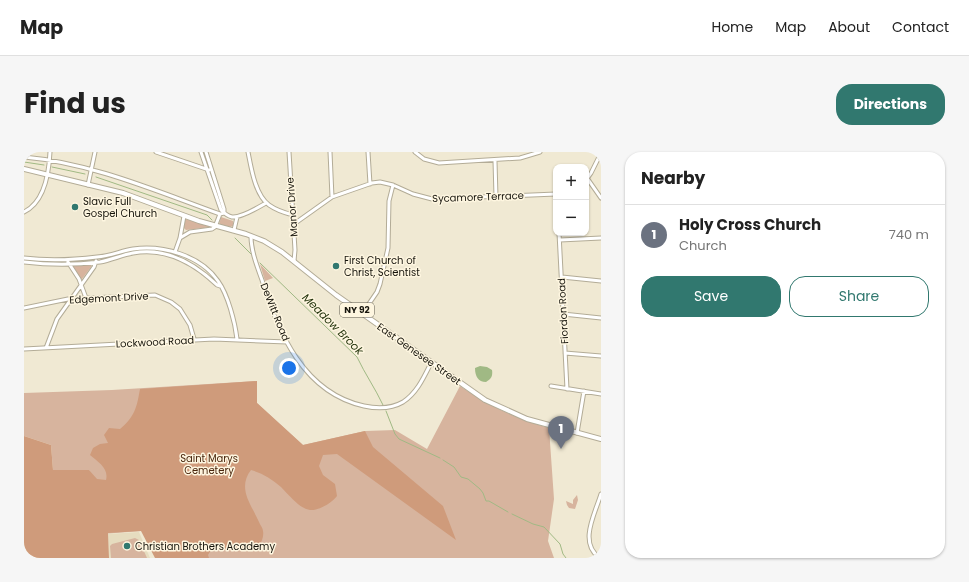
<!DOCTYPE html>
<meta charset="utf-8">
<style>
:root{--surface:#fff;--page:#f6f6f6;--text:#222;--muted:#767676;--line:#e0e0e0;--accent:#31786f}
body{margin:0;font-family:Poppins,sans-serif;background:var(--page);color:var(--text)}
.controls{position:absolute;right:12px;top:12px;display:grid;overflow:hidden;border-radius:8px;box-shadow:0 1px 3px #0004}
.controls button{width:36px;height:36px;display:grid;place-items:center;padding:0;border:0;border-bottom:1px solid var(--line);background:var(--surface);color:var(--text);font:20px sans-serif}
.you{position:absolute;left:265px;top:216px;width:14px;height:14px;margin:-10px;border:3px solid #fff;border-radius:50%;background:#1a73e8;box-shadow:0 0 0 6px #1a73e833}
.badge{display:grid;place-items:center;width:26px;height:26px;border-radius:50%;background:var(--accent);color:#fff;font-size:13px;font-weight:700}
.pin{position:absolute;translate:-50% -33px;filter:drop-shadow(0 1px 2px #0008)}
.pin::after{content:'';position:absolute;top:21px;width:14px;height:12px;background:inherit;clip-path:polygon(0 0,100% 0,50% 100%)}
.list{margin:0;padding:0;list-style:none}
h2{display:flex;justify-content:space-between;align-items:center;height:52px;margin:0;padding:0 16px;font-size:17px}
h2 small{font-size:13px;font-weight:400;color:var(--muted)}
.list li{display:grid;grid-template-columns:26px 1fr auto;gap:12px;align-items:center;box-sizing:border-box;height:60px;padding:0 16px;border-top:1px solid var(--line)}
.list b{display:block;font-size:15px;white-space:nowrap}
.list p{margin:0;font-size:13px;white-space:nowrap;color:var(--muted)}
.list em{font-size:13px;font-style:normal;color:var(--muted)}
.actions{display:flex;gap:8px;padding:12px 16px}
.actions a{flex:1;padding:9px 0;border:1px solid var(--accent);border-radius:16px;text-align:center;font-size:14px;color:var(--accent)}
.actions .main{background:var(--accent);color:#fff}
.map{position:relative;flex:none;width:577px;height:406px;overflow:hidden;border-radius:16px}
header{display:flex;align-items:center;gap:24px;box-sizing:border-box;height:56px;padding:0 20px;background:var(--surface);border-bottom:1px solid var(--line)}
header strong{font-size:19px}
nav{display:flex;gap:22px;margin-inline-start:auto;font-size:14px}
.intro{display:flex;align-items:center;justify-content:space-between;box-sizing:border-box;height:96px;padding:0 24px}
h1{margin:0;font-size:28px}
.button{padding:10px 18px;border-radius:16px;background:var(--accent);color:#fff;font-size:14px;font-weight:700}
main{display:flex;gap:24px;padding:0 24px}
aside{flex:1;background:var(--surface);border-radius:16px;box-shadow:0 1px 3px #0004}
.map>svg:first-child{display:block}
.built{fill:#e6dcbf}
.green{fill:#d7b49e}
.forest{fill:#cf9b7b}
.water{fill:#a0b984}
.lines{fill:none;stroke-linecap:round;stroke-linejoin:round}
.stream{stroke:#a0b984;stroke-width:1}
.minor-casing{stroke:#b3ac97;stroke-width:5}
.major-casing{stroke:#b3ac97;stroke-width:6}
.minor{stroke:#fff;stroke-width:3}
.major{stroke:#fff;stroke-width:4}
.poi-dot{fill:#31786f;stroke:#fef6e0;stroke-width:1.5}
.labels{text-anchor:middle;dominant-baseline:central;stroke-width:3;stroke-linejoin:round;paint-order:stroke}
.shield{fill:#fef6e0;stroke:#5c584c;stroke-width:1}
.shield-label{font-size:9px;font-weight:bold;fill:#16140c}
.street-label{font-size:10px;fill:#16140c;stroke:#fef6e0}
.poi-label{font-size:10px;fill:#16140c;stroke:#fef6e0;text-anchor:start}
.park-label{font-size:10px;fill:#49260d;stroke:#fef6e0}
.water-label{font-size:11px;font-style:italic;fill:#25350e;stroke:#fef6e0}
</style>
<header>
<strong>Map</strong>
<nav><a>Home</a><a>Map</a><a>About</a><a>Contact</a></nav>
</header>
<div class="intro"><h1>Find us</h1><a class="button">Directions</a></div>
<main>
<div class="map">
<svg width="577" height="406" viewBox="0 0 577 406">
<rect width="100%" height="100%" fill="#f0e9d3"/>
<!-- built -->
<path class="built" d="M115 380 126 406H85L84 382Z"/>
<!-- green -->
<path class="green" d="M197 65 209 69V74L206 75 195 73Z
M161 67H162L188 75 162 78 159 75Z
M67 112V115L58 127H57L48 115 49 113Z
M236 112 249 126 241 129Z
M233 229V251L279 293 341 279 371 278 403 297 436 234C467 255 489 265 525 276L530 347 524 389 530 406H154L143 377 78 382 65 318H29L27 293 0 284V241L88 238Z
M553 343 554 348 551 357 545 356 543 353 542 349 549 352V348Z
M111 386 115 388 123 406H87L86 394 88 392Z"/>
<!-- forest -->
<path class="forest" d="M233 229V251L279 293 341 279 349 295 419 354 432 388 313 302 299 303 295 314 299 323 311 332 313 344C309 350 295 359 286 358 276 357 264 342 257 335 248 327 238 321 227 318 213 336 227 352 235 370 236 373 239 376 239 379 240 384 238 389 235 394L187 398 184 403 185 406H131L117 379 84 381 85 406H0V284L27 293 29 318H65L73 327 82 328C85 316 74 310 66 303L69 296 76 292 84 291 80 283 85 276 96 277C111 265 113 254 116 237Z"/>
<!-- water -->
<path class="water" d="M456 214 463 215 468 218C469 224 467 227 462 230 454 230 451 224 451 216Z"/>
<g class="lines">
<!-- stream -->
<path class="stream" d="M0 10 20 13
M28 15 61 22
M72 25 183 63 188 68
M211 86 227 102
M236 111 333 205C341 222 351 236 359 253
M362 259 371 282 375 287 416 306
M419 308 430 315 437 325 444 327 456 337 459 341 462 349H465L484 360
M488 362 509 372 520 375 536 392 539 402 542 406"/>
<!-- minor casing -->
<g class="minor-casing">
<path id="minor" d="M132 0 185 18
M177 0 197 58C200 61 204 64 208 65 217 66 235 55 242 51
M182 0 200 57V61
M224 0C227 15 231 43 245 53 252 58 261 61 269 63
M265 0 271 98 270 109
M306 0 308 45
M344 0 346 32
M391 0 400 7 415 11 496 6 516 0
M0 5C68 11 132 39 196 62L200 61
M471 9 472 45
M563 26 577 46
M562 28 567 21 577 1
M64 33 71 0
M0 60C21 50 25 21 26 0
M270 72 308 45 348 31 356 30 369 33 389 42 408 47 532 42
M210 78 213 65
M535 81 543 237
M227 84C227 99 233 114 238 128 254 181 280 241 340 254 354 257 367 257 379 250 393 241 400 225 407 211
M156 86 166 80 188 77 191 75 196 62
M536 88 577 86
M151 100 156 86 160 64
M0 106C24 109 49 108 73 105 86 104 97 99 109 97 139 93 176 103 194 129 204 143 211 170 213 187
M0 110C25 113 51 113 76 110 87 108 98 103 109 101 142 95 170 111 193 133L196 134
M44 110 55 127 62 146
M538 125 577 129
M0 156 44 147 131 143 147 150 156 157 166 173 170 187
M338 162 353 140 356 132 364 96 365 49 369 33
M539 162 577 166
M22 196 33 167 70 115 72 109
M0 197 190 187 263 190
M541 201 577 204
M527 234 577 242
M553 281 560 239
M576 406C554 391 571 362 577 342"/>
</g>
<!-- major casing -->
<g class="major-casing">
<path id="major" d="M0 17 99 41 175 69 222 82 240 89 258 100 312 143 461 248 503 267 577 287"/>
</g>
<!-- minor -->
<use href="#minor" class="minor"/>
<!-- major -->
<use href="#major" class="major"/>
</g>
<!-- markers -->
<g class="poi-dot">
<circle cx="51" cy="55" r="4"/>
<circle cx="312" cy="114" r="4"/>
<circle cx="103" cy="394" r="4"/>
</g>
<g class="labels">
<!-- shield labels -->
<rect class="shield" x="316" y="151" width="34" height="14" rx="3"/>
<g class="shield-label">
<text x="333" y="158">NY 92</text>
</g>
<!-- street labels -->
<g class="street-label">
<text transform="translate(454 45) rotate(-2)">Sycamore Terrace</text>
<text transform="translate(268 55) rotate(-94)">Manor Drive</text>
<text transform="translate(85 146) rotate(-3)">Edgemont Drive</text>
<text transform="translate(539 159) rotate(-93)">Fiordon Road</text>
<text transform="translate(251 160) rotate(68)">DeWitt Road</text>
<text transform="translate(131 190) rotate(-3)">Lockwood Road</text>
<text transform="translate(395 202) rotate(35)">East Genesee Street</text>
</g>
<!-- poi labels -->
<g class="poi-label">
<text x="59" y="49">Slavic Full<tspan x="59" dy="12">Gospel Church</tspan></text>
<text x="320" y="108">First Church of<tspan x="320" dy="12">Christ, Scientist</tspan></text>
<text x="111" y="394">Christian Brothers Academy</text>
</g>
<!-- park labels -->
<g class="park-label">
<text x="185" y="306">Saint Marys<tspan x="185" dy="12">Cemetery</tspan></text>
</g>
<!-- water labels -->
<g class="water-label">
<text transform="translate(309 172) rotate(45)">Meadow Brook</text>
</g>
</g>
</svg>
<div class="controls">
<button>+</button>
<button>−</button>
</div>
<div class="you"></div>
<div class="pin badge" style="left:537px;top:297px;background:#6b7280">1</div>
</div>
<aside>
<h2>Nearby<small></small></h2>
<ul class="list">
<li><span class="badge" style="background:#6b7280">1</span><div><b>Holy Cross Church</b><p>Church</p></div><em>740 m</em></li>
</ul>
<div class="actions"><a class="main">Save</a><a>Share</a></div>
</aside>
</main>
